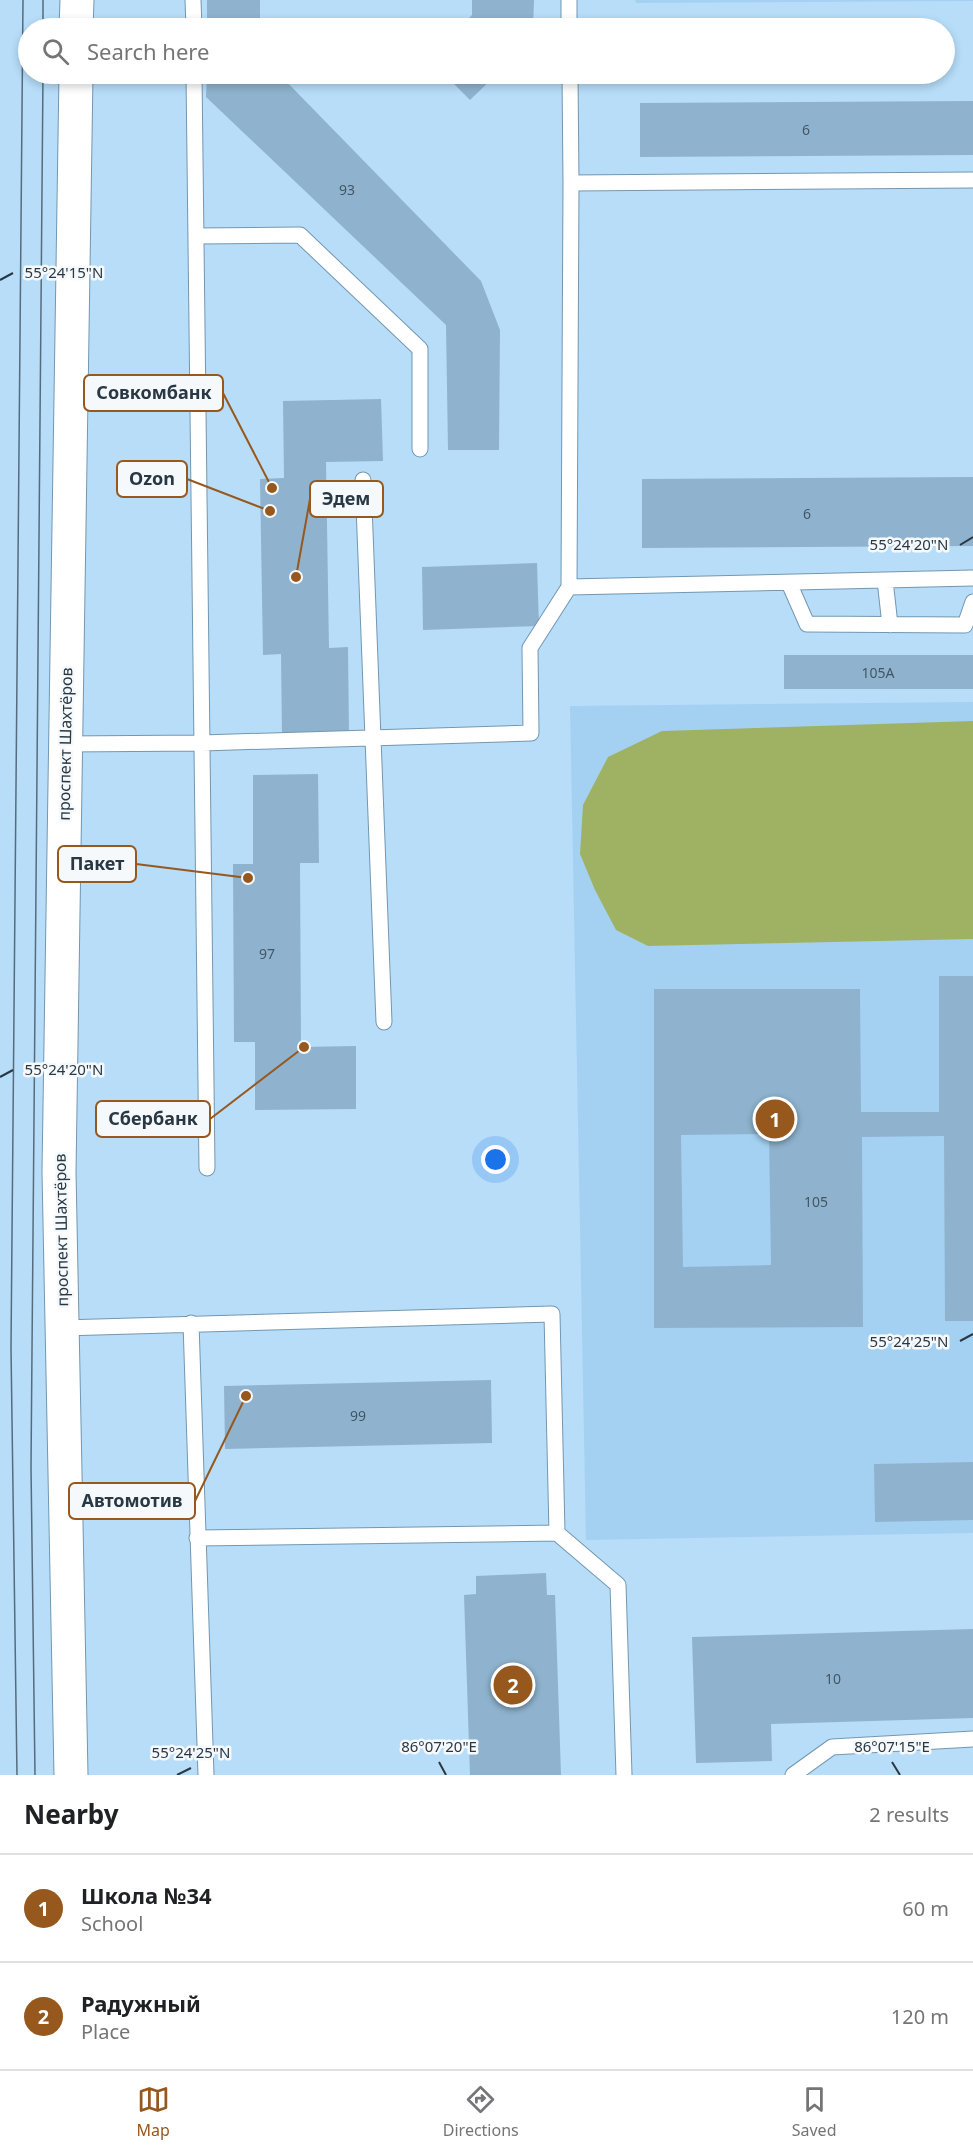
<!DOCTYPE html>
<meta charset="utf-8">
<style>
:root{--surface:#fff;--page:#f2f2f2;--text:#202124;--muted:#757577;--line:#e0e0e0;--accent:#96581d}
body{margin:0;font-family:"Noto Sans",sans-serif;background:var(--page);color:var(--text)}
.you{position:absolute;left:496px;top:1160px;width:21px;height:21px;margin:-15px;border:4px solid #fff;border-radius:50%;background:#1a73e8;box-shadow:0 0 0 9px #1a73e833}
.badge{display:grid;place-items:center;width:39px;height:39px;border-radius:50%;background:var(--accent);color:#fff;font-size:20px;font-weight:700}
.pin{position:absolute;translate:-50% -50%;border:3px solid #fff;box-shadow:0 2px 6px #0006}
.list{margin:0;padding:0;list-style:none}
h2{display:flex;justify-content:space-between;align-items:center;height:78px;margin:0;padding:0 24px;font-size:26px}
h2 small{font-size:20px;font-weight:400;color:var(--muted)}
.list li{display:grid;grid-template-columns:39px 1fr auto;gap:18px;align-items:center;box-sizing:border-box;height:108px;padding:0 24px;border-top:2px solid var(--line)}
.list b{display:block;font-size:22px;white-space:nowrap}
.list p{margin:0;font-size:20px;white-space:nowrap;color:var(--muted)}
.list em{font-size:20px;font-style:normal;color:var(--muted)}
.icon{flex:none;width:33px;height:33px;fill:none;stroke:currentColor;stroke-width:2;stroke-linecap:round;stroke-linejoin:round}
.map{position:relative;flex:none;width:973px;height:1775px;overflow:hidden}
.search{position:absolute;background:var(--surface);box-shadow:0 3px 9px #0003;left:18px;right:18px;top:18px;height:66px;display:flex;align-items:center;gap:15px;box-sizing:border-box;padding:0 21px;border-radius:33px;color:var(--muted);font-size:22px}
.sheet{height:294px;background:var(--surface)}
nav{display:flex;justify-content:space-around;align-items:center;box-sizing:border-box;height:84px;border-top:2px solid var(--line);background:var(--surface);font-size:16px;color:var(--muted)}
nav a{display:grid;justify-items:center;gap:3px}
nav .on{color:var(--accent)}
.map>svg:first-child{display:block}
.built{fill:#a4d1f2}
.green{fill:#9fb264}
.building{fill:#8fb3ce;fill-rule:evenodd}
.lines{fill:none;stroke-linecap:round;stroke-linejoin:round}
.service-casing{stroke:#7397b1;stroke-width:17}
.primary-casing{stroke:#7397b1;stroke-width:35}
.service{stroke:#fff;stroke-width:15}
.primary{stroke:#fff;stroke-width:33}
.tram{stroke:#566c7c;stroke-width:1.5}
.ticks{fill:none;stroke:#293843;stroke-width:2}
.labels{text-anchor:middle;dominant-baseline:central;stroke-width:5;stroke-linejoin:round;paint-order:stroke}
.number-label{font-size:14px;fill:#425766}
.street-label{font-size:16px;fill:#293843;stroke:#f5f9fc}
.ticks-label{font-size:15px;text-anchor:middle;fill:#293843;stroke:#f5f9fc;stroke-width:5;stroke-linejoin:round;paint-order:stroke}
.leader{fill:none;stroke:#96581d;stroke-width:2}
.callout-dot{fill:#96581d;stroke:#f5f9fc;stroke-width:2}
.callout{fill:#f5f9fc;stroke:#96581d;stroke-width:2}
.callout-label{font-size:18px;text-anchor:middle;font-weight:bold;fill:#293843}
</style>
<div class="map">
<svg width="973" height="1775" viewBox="0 0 973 1775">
<rect width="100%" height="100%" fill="#b7ddf9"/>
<!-- built -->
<path class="built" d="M635 0H973V1L636 3Z
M973 702V1533L586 1540 570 706Z"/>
<!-- green -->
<path class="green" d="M973 721V939L648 946 616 930 595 890 580 854 583 805 608 757 662 731Z"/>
<!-- building -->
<path class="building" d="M207 0H260V28H207Z
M472 0H534L533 28H459L472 15Z
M207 74H279L481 281 500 330 499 450H448L446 325 206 97Z
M444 74H497L470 100Z
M973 101V155L640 157V103Z
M381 399 383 461 326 462 329 648 348 647 349 735 282 737 281 654 263 655 260 479 284 478 283 401Z
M973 477V546L642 548V479Z
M537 563 539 626 423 630 422 567Z
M784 655H973V689H784Z
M318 774 319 863H300L301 1047 356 1046V1109L255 1110V1042H234L233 864H253V775Z
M939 976H973V1321H945L944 1136 862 1137 863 1327 654 1328V989H860L861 1112H939ZM769 1134 771 1265 683 1267 681 1135Z
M491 1380 492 1443 225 1449 224 1386Z
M973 1462V1520L875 1522 874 1464Z
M546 1573 547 1595H555L561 1775H470L464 1595 476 1594V1576Z
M973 1629V1718L771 1724 772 1761 696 1763 692 1637Z"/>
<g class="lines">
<!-- service casing -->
<g class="service-casing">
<path id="service" d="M193 0 194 28
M569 0V28
M194 74 207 1168
M571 183 973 180
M196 236 300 235 420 349V449
M363 480 384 1022
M885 580 890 625
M789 583 807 624 965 625 973 602
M569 587 571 183 570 74
M65 744 202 743 531 733 530 648 569 587 973 578
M191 1323 206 1775
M62 1328 552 1314 557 1533 197 1538
M557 1533 618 1585 624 1775
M793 1775 832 1747 973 1739"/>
</g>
<!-- primary casing -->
<g class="primary-casing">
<path id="primary" d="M76 28 77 0
M71 1775 59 1172 76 74"/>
</g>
<!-- service -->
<use href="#service" class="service"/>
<!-- primary -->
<use href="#primary" class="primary"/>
<!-- tram -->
<path class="tram" d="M43 28V0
M17 1775 11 1348 23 0
M35 1775 31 1467 43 74"/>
</g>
<!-- ticks -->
<path class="ticks" d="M0 280 13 273M960 545 973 537M0 1077 13 1070M960 1341 973 1334M439 1762 446 1775M892 1762 900 1775M177 1775 191 1768"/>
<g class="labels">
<!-- number labels -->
<g class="number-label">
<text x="806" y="129">6</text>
<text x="347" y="189">93</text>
<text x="807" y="513">6</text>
<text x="878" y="672">105А</text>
<text x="267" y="953">97</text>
<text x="816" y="1201">105</text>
<text x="358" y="1415">99</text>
<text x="833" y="1678">10</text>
</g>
<!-- street labels -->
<g class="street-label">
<text transform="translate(65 744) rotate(-89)">проспект Шахтёров</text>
<text transform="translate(61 1230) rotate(-91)">проспект Шахтёров</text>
</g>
</g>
<g class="ticks-label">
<text x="64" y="278">55°24'15"N</text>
<text x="909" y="550">55°24'20"N</text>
<text x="64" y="1075">55°24'20"N</text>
<text x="909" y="1347">55°24'25"N</text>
<text x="439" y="1752">86°07'20"E</text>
<text x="892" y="1752">86°07'15"E</text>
<text x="191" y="1758">55°24'25"N</text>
</g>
<!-- callouts -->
<path class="leader" d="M272 488L223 393M270 511L187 479M296 577L310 499M248 878L136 864M304 1047L210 1119M246 1396L195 1501"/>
<g class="callout-dot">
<circle cx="272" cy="488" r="6"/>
<circle cx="270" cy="511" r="6"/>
<circle cx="296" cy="577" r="6"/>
<circle cx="248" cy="878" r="6"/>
<circle cx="304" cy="1047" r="6"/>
<circle cx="246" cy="1396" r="6"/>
</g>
<g class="callout">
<rect x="84" y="375" width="139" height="36" rx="6"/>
<rect x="117" y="461" width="70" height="36" rx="6"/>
<rect x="310" y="481" width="73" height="36" rx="6"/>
<rect x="58" y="846" width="78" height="36" rx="6"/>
<rect x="96" y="1101" width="114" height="36" rx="6"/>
<rect x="69" y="1483" width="126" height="36" rx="6"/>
</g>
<g class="callout-label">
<text x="154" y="399">Совкомбанк</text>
<text x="152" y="485">Ozon</text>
<text x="346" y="505">Эдем</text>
<text x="97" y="870">Пакет</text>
<text x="153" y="1125">Сбербанк</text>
<text x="132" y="1507">Автомотив</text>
</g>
</svg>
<div class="you"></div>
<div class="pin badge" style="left:775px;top:1119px">1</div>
<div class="pin badge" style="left:513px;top:1685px">2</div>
<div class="search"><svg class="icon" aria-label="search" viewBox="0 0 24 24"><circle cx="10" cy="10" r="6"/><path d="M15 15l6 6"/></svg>Search here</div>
</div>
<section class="sheet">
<h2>Nearby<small>2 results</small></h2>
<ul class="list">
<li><span class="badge">1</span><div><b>Школа №34</b><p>School</p></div><em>60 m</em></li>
<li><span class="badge">2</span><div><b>Радужный</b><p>Place</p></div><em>120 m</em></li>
</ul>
</section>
<nav>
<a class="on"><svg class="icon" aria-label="map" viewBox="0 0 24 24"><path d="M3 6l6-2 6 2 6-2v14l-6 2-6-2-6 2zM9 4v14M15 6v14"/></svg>Map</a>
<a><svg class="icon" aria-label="directions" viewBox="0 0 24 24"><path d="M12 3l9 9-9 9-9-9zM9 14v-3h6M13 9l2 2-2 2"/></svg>Directions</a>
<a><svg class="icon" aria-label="saved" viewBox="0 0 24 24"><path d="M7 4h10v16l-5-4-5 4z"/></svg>Saved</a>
</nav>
